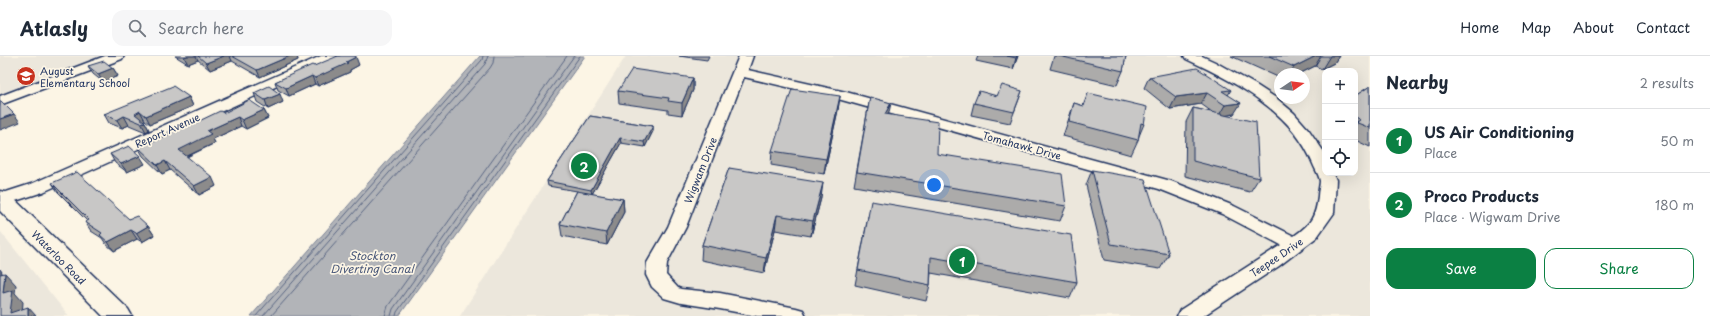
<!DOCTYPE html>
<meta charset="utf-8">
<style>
:root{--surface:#fff;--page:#f6f6f7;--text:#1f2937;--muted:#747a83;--line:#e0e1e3;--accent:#0b8043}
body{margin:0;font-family:"Playpen Sans",sans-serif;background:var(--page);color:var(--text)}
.controls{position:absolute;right:12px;top:12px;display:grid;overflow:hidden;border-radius:8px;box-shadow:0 4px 16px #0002}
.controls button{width:36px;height:36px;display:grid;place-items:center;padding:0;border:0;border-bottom:1px solid var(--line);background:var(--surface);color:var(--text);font:20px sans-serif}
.compass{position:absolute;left:1274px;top:12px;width:36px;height:36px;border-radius:50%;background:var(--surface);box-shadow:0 4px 16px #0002;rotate:77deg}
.you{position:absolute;left:934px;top:129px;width:14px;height:14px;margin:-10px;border:3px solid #fff;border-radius:50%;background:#1a73e8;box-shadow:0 0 0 6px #1a73e833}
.badge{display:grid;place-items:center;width:26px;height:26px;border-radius:50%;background:var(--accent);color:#fff;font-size:13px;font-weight:700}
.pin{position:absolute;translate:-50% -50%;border:2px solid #fff;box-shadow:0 1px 4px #0006}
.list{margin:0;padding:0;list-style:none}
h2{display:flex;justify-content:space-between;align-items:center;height:52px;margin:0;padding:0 16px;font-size:17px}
h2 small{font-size:13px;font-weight:400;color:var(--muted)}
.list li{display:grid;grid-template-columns:26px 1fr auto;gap:12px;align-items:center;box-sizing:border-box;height:64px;padding:0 16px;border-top:1px solid var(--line)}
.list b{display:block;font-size:15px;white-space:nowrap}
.list p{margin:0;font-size:13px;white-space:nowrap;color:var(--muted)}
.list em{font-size:13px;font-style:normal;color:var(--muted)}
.actions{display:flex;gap:8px;padding:12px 16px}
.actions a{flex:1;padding:9px 0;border:1px solid var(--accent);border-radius:12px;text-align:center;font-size:14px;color:var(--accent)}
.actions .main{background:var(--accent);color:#fff}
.icon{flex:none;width:22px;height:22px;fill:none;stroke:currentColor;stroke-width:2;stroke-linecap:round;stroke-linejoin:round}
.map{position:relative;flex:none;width:1370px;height:260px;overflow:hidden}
header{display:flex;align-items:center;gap:24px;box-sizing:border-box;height:56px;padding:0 20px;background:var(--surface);border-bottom:1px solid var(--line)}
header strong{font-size:19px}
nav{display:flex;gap:22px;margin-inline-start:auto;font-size:14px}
.search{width:280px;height:36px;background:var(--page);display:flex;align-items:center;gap:10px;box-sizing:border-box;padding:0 14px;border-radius:12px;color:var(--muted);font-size:15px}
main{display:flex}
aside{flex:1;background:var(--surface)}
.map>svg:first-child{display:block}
.built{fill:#ece7dc;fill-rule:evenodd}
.water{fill:#b2b4b8;stroke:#767f94}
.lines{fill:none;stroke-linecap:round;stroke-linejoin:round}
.shore{stroke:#576482;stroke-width:1}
.minor-casing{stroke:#1b2f5e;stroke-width:3}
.major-casing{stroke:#1b2f5e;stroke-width:3}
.minor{fill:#fcf5e5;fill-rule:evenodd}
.major{fill:#fcf5e5;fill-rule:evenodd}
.wall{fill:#acabaa;stroke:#1b2f5e}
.shaded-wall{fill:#8c8b8b;stroke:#1b2f5e}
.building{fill:#c8c7c6;stroke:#1b2f5e}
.labels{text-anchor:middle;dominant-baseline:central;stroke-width:3.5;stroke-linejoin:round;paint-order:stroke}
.poi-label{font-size:10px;fill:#1b2f5e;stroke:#fcf5e5;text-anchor:start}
.street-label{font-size:10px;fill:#1b2f5e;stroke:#fcf5e5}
.water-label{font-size:11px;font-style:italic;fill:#485779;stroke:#fcf5e5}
</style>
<header>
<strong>Atlasly</strong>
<div class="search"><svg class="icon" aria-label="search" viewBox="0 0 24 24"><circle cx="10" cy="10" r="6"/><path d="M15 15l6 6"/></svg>Search here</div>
<nav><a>Home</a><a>Map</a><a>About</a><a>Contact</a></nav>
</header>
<main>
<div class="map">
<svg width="1370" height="260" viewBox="0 0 1370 260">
<rect width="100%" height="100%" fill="#fcf5e5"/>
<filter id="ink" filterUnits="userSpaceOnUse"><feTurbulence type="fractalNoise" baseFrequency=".025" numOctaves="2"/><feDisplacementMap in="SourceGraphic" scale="8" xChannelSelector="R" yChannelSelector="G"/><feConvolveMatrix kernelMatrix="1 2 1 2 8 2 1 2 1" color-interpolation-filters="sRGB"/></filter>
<g filter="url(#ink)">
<!-- built -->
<path class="built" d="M0 0H105L0 40Z
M626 0H1370V260H460ZM1325 15H1355V117H1325ZM1280 18H1304V42H1280Z
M0 175 68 259V260H0Z"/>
<!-- water -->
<path class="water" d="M480 0H585L399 260H251Z"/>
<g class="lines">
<!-- shore -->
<path class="shore" d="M256 260 482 4 483 0
M263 260 485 8 488 0
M271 260 490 12 493 7 494 0
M385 260 388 250 567 0
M391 260 393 253 574 0
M396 260 397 256 580 0"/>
<!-- minor casing -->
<g class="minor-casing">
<path id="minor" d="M105 0H124L122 3 0 49V40Z
M321 0H339L337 3 43 136 0 150V138L31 128Z
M739 0H753L748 14 846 36 1171 125 1234 150 1294 180C1311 168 1316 160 1318 140 1318 135 1320 129 1320 125 1319 119 1315 113 1313 108 1292 55 1235 26 1186 3L1184 0H1202L1215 6 1256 29 1276 42 1294 57 1309 74 1324 96 1325 117H1333L1336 124 1334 157 1317 181 1279 210 1203 260H1177L1180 254 1281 189 1222 158 1159 133 838 43 744 21 686 171 667 207 666 219 678 232 681 233 720 237 796 252 803 254 806 260H757L720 253 681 247 664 242 652 231 646 219 647 207 668 171Z"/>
</g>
<!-- major casing -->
<g class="major-casing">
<path id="major" d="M0 135 8 137 128 253 132 260H103L0 155Z"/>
</g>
<!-- minor -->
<use href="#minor" class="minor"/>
<!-- major -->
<use href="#major" class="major"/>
</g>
<!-- wall -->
<path class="wall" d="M175 0H297L298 4 260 21 232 5 210 14 198 4 188 8Z
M679 0H709L707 4Z
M978 0H1018L1013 13 976 5Z
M1054 0H1126L1123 15 1117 29 1050 13Z
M1231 0H1339L1334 7 1322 13 1315 10 1299 18H1280V22Z
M359 9 350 14V16L318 30 315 28 289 40 278 34 275 26 314 10Z
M88 10 113 12 118 20 103 26 93 18Z
M1149 21 1231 34 1228 39 1234 58 1227 59 1259 122 1250 136 1185 120 1186 66 1193 52 1212 56 1201 48 1170 53 1144 32Z
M693 22V34L682 59 668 57V54L619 47 618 35Z
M1370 30V91L1355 84V40Z
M1022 35 1018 46 1010 67 971 59 974 47 997 40Z
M254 37 283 46 268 53 257 46Z
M1088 37 1144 68 1139 80 1138 84 1131 99 1063 80 1074 47 1083 50Z
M840 40 838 54 824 118 771 109 772 95Z
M189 41 193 50 150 68 145 64H143L145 66 149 74 146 76 129 69 122 72 109 67 104 58Z
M870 41 889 59 937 98 1066 150 1060 165 854 130Z
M264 54 268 62 246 73 241 70 213 83 215 87 187 101 216 130 199 139 170 114 162 118 143 100 138 91 169 78 168 76 187 70 224 57Z
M590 60 653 70V75L645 91 621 87 592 138 623 143 624 156 607 189 562 180 560 168 577 135 548 130 547 125Z
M110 98 145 108 127 116 115 107Z
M729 112 821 142 811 180 775 174 764 217 701 204 702 189Z
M1092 114 1169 198 1160 213 1104 204 1086 129Z
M52 127 129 163 148 170 154 179 142 186 137 183 114 195 106 188 102 182 91 175 85 166 87 165 58 136Z
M868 160 1077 226 1070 242 931 217 930 229 926 245 855 229Z"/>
<!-- shaded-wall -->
<path class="shaded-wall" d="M188 0H196L198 4 188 8 184 1Z
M224 0H230L232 5 210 14 206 7Z
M290 0H297L298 4 260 21 257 14Z
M1017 0H1018L1013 13 1016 2Z
M1316 0H1321L1315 10 1299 18H1290L1294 11Z
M1330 0H1339L1334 7 1322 13Z
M356 1 359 9 350 14V16L318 30 315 22Z
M113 12 118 20 103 26 98 18Z
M312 20 315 28 289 40 286 32Z
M693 22V34L682 59V47Z
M1207 37 1201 48 1170 53 1176 41Z
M280 38 283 46 268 53 265 44Z
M840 40 838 54 824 118 826 103Z
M189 41 193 50 150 68 146 60Z
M891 47 888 61 885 58Z
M1241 47 1234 58 1218 61 1225 49Z
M264 54 268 62 246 73 242 64Z
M140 55 145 64 140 66 135 58Z
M14 58 20 66 0 74V63Z
M124 60 129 69 122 72 117 64Z
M238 61 241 70 213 83 215 87 183 102 179 94 207 75Z
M145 66 149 74 146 76 141 67Z
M653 70V75L645 91 644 86Z
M620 82 621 87 592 138 591 134Z
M140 100 145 108 127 116 121 108Z
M165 105 170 114 162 118 157 109Z
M212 121 216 130 199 139 194 130Z
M823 127 821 142 811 180 813 165Z
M623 143 624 156 607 189 606 177Z
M777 159 775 174 764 217 766 202Z
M148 170 154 179 142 186 136 177Z
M131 174 137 183 114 195 108 186Z
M0 213 2 216 0 234Z
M5 217 16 229 15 237 23 246 22 260 10 257 3 237Z
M28 251 36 260H28Z"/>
<!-- building -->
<path class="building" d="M198 0H224L206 7Z
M232 0H290L257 14Z
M338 0H356V1L346 6 348 7 315 22 312 20 286 32 275 26 312 9 314 10Z
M1007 0H1017L1016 2Z
M1059 0H1126L1123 15Z
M1269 0H1316L1294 11Z
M104 5 113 12 98 18 88 10Z
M1197 12 1231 34 1222 35 1241 47 1225 49 1207 37 1176 41 1149 21Z
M632 13 693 22 682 47 668 45 669 42 618 35Z
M1002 29 1022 35 1014 56 974 47 979 35 997 40Z
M173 30 189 41 146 60 140 55 135 58 145 66 141 67 124 60 117 64 104 58Z
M269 30 280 38 265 44 254 37Z
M1370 30V72L1355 66 1360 64 1355 61V40Z
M792 33 840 40 826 103 772 95Z
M1088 37 1147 51 1144 68 1141 67 1138 84 1069 66 1074 47 1084 50Z
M870 41 891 47 885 58 938 66 937 98 1062 118 1066 150 857 116Z
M0 44 14 58 0 63Z
M249 44 264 54 242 64 238 61 207 75 211 78 179 94 212 121 194 130 165 105 157 109 138 91 170 78 168 76 185 69 187 70 195 67 220 55 224 57Z
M1193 52 1256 66 1259 122 1193 105Z
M590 60 653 70 644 86 620 82 591 134 547 125Z
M129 90 140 100 121 108 110 98Z
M729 112 823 127 813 165 777 159 766 202 702 189Z
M1092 114 1145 123 1169 198 1111 188Z
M77 116 129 163 137 160 148 170 136 177 131 174 108 186 100 179 102 177 85 166 89 164 52 127Z
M577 135 623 143 606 177 560 168Z
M871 145 1071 179 1077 226 931 201 930 229 858 214Z
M5 217 3 237 13 234 10 257 28 251V260H0V218Z"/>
</g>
<!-- icons -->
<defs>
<g id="school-disc" transform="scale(1)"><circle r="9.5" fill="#c8321e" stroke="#fcf5e5"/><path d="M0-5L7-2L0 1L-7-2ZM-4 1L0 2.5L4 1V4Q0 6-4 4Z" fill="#fff"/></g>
</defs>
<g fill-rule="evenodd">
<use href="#school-disc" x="26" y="20"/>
</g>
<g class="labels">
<!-- poi labels -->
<g class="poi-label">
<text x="40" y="14">August<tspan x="40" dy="12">Elementary School</tspan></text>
</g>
<!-- street labels -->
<g class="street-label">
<text transform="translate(167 74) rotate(-24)">Report Avenue</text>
<text transform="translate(1022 89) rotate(15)">Tomahawk Drive</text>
<text transform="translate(700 114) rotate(-68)">Wigwam Drive</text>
<text transform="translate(59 201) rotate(45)">Waterloo Road</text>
<text transform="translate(1276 201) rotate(-34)">Teepee Drive</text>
</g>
<!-- water labels -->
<g class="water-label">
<text x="372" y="199">Stockton<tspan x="372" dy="13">Diverting Canal</tspan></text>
</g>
</g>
</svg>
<div class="controls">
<button>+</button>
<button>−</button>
<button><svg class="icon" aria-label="locate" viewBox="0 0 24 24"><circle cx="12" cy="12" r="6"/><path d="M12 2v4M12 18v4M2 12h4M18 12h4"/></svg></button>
</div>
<svg class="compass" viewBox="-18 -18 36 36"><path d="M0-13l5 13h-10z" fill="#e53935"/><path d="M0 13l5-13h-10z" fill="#747a83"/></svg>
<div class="you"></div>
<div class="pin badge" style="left:962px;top:205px">1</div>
<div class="pin badge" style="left:584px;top:110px">2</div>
</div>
<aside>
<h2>Nearby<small>2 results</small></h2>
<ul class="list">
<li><span class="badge">1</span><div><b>US Air Conditioning</b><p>Place</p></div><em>50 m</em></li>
<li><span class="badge">2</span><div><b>Proco Products</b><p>Place · Wigwam Drive</p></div><em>180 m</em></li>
</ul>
<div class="actions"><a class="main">Save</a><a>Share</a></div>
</aside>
</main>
